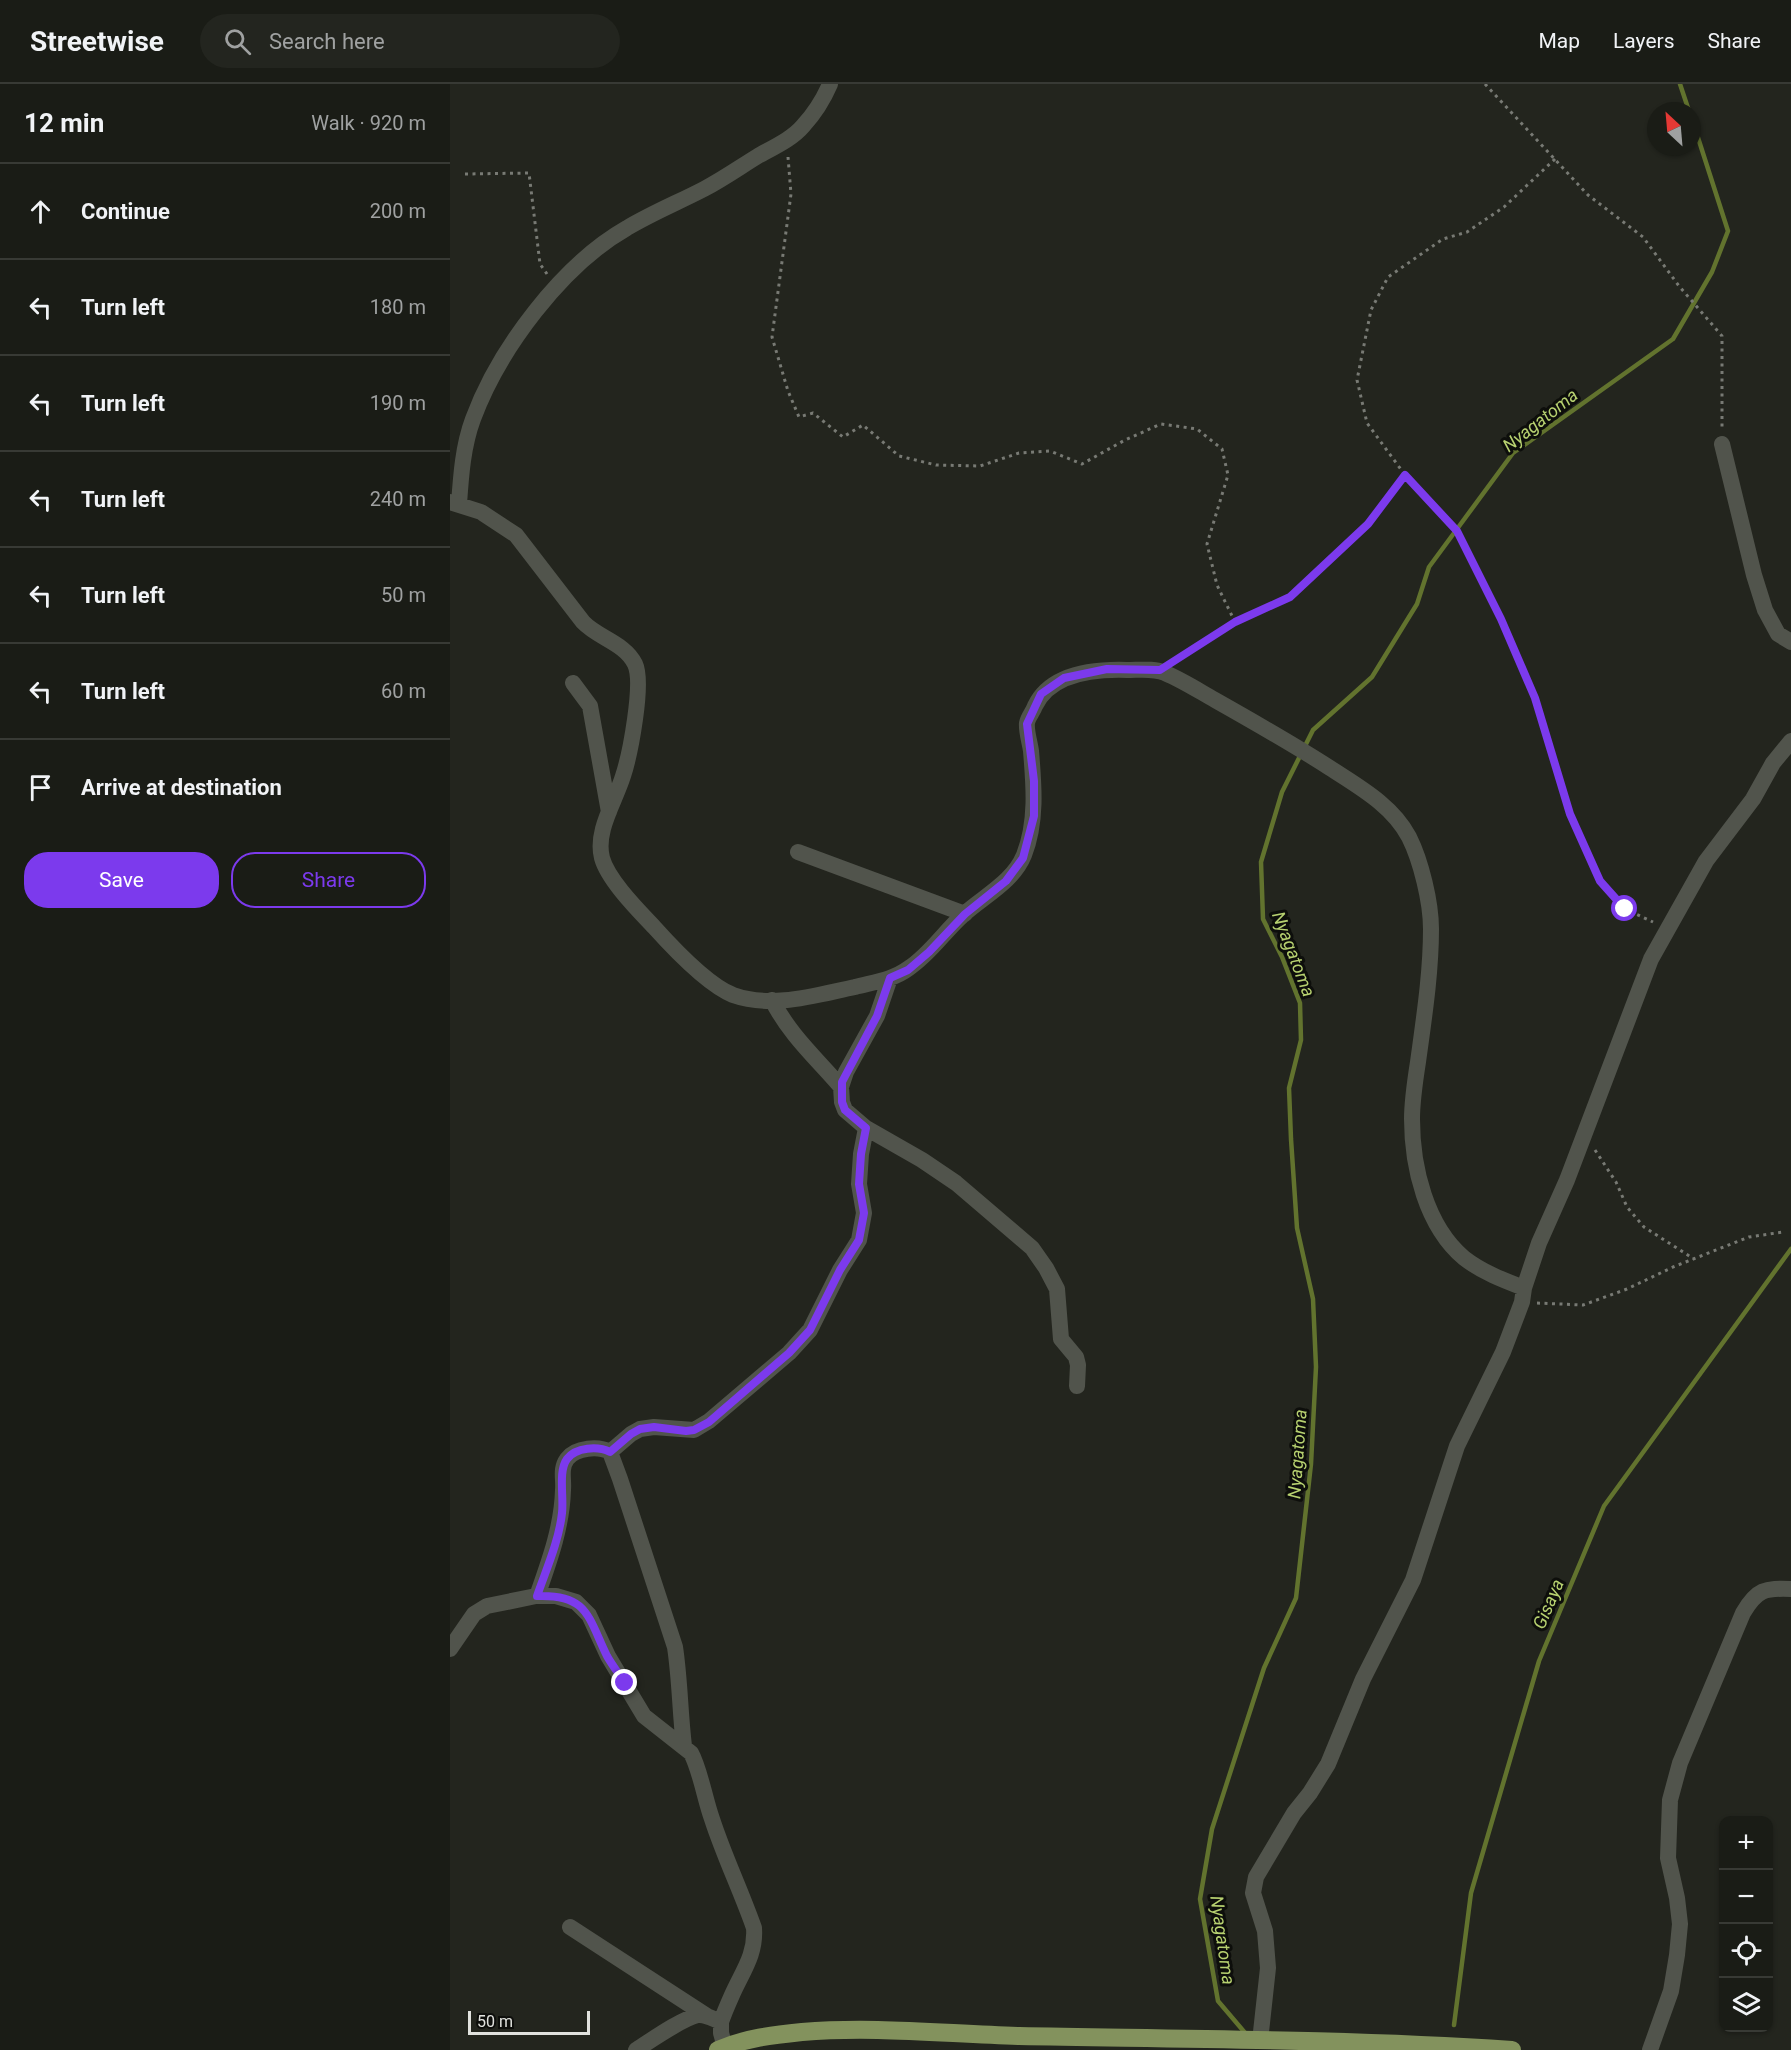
<!DOCTYPE html>
<meta charset="utf-8">
<style>
:root{--surface:#1a1c16;--page:#23251f;--text:#f1f3f6;--muted:#9fa1a1;--line:#383a35;--accent:#7c3aed}
body{margin:0;font-family:Roboto,sans-serif;background:var(--page);color:var(--text)}
.controls{position:absolute;right:18px;bottom:18px;display:grid;overflow:hidden;border-radius:12px;box-shadow:0 2px 4px #0004}
.controls button{width:54px;height:54px;display:grid;place-items:center;padding:0;border:0;border-bottom:2px solid var(--line);background:var(--surface);color:var(--text);font:30px sans-serif}
.compass{position:absolute;left:1197px;top:18px;width:54px;height:54px;border-radius:50%;background:var(--surface);box-shadow:0 2px 4px #0004;rotate:334deg}
.scale{position:absolute;left:18px;bottom:15px;width:122px;box-sizing:border-box;padding-left:6px;border:3px solid #e1e2de;border-top:0;font-size:16px;line-height:21px;white-space:nowrap;color:#e1e2de;-webkit-text-stroke:4px #0d0e0b;paint-order:stroke}
.stop{position:absolute;width:18px;height:18px;margin:-14px;border:4px solid #7c3aed;border-radius:50%;background:#fff}
.stop.end{background:#7c3aed;border-color:#fff;box-shadow:0 2px 6px #0008}
.list{margin:0;padding:0;list-style:none}
h2{display:flex;justify-content:space-between;align-items:center;height:78px;margin:0;padding:0 24px;font-size:26px}
h2 small{font-size:20px;font-weight:400;color:var(--muted)}
.list li{display:grid;grid-template-columns:39px 1fr auto;gap:18px;align-items:center;box-sizing:border-box;height:96px;padding:0 24px;border-top:2px solid var(--line)}
.list b{display:block;font-size:22px;white-space:nowrap}
.list em{font-size:20px;font-style:normal;color:var(--muted)}
.actions{display:flex;gap:12px;padding:18px 24px}
.actions a{flex:1;padding:14px 0;border:2px solid var(--accent);border-radius:24px;text-align:center;font-size:21px;color:var(--accent)}
.actions .main{background:var(--accent);color:#fff}
.icon{flex:none;width:33px;height:33px;fill:none;stroke:currentColor;stroke-width:2;stroke-linecap:round;stroke-linejoin:round}
.map{position:relative;flex:none;width:1341px;height:1966px;overflow:hidden}
header{display:flex;align-items:center;gap:36px;box-sizing:border-box;height:84px;padding:0 30px;background:var(--surface);border-bottom:2px solid var(--line)}
header strong{font-size:28px}
nav{display:flex;gap:33px;margin-inline-start:auto;font-size:21px}
.search{width:420px;height:54px;background:var(--page);display:flex;align-items:center;gap:15px;box-sizing:border-box;padding:0 21px;border-radius:33px;color:var(--muted);font-size:22px}
main{display:flex}
aside{flex:1;background:var(--surface)}
.map>svg:first-child{display:block}
.lines{fill:none;stroke-linecap:round;stroke-linejoin:round}
.stream{stroke:#62732e;stroke-width:4.5}
.path{stroke:#787a74;stroke-width:3;stroke-dasharray:3 4.5;stroke-linecap:butt}
.minor{stroke:#51544c;stroke-width:16}
.major{stroke:#83925d;stroke-width:18}
.route{stroke:#7c3aed;stroke-width:8}
.labels{text-anchor:middle;dominant-baseline:central;stroke-width:6;stroke-linejoin:round;paint-order:stroke}
.water-label{font-size:18px;font-style:italic;fill:#b7d170;stroke:#0d0e0b}
</style>
<header>
<strong>Streetwise</strong>
<div class="search"><svg class="icon" aria-label="search" viewBox="0 0 24 24"><circle cx="10" cy="10" r="6"/><path d="M15 15l6 6"/></svg>Search here</div>
<nav><a>Map</a><a>Layers</a><a>Share</a></nav>
</header>
<main>
<aside>
<h2>12 min<small>Walk · 920 m</small></h2>
<ul class="list">
<li><svg class="icon" aria-label="ahead" viewBox="0 0 24 24"><path d="M12 20V5M6 11l6-6 6 6"/></svg><div><b>Continue</b></div><em>200 m</em></li>
<li><svg class="icon" aria-label="left" viewBox="0 0 24 24"><path d="M17 20v-9H6M10 6l-5 5 5 5"/></svg><div><b>Turn left</b></div><em>180 m</em></li>
<li><svg class="icon" aria-label="left" viewBox="0 0 24 24"><path d="M17 20v-9H6M10 6l-5 5 5 5"/></svg><div><b>Turn left</b></div><em>190 m</em></li>
<li><svg class="icon" aria-label="left" viewBox="0 0 24 24"><path d="M17 20v-9H6M10 6l-5 5 5 5"/></svg><div><b>Turn left</b></div><em>240 m</em></li>
<li><svg class="icon" aria-label="left" viewBox="0 0 24 24"><path d="M17 20v-9H6M10 6l-5 5 5 5"/></svg><div><b>Turn left</b></div><em>50 m</em></li>
<li><svg class="icon" aria-label="left" viewBox="0 0 24 24"><path d="M17 20v-9H6M10 6l-5 5 5 5"/></svg><div><b>Turn left</b></div><em>60 m</em></li>
<li><svg class="icon" aria-label="arrive" viewBox="0 0 24 24"><path d="M6 21V4h12l-3 4 3 4H6"/></svg><div><b>Arrive at destination</b></div></li>
</ul>
<div class="actions"><a class="main">Save</a><a>Share</a></div>
</aside>
<div class="map">
<svg width="1341" height="1966" viewBox="0 0 1341 1966">
<rect width="100%" height="100%" fill="#23251e"/>
<g class="lines">
<!-- stream -->
<path class="stream" d="M1230 0 1239 27
M1004 1941 1021 1809 1089 1577 1154 1422 1341 1165
M796 1950 768 1917 750 1815 762 1745 814 1584 846 1514 861 1380 866 1283 863 1215 847 1144 841 1055 839 1004 851 956 850 919 832 873 813 835 811 778 832 708 863 646 922 593 967 520 979 483 1063 369 1223 255 1262 188 1278 147 1242 35"/>
<!-- path -->
<path class="path" d="M1035 0 1138 111 1193 153 1229 202 1272 252V346
M338 73 341 110 322 253 338 307 349 333 363 329 393 353 413 341 449 372 486 381 530 382 569 369 600 367 632 380 675 356 711 340 747 345 772 365 778 391 757 460 767 501 785 538
M1105 75 1054 123 1017 148 993 155 938 193 921 226 907 296 917 339 955 391 1007 447 1051 535 1085 614 1120 730 1150 797 1175 825 1203 838
M15 90 79 89 90 180 97 190
M724 577 785 538 840 513 918 440 955 391
M1145 1066 1166 1098 1177 1123 1194 1143 1244 1175
M1087 1219 1133 1221 1177 1205 1223 1183 1299 1153 1333 1148"/>
<!-- minor -->
<path class="minor" d="M1272 360 1304 491 1315 526 1328 550 1341 558
M0 418 31 428 66 451 133 538C148 554 175 559 185 580 194 599 180 671 173 692 165 718 145 747 152 774 158 796 188 826 204 843 222 863 258 901 283 911 322 925 366 911 405 903 424 898 443 896 459 884 480 870 494 848 513 831 534 812 563 798 574 771 587 738 584 702 581 667 580 659 576 647 577 639 578 633 583 628 585 622 601 589 645 585 677 586 690 586 704 584 715 589 732 596 749 607 765 616 804 638 843 660 880 684 909 703 942 721 959 753 971 777 981 818 981 845 981 889 974 934 968 978 965 997 962 1016 962 1035 962 1083 976 1142 1014 1174 1032 1188 1053 1196 1074 1204
M9 420C11 391 13 362 23 335 49 265 112 181 177 144 202 129 229 118 254 105 273 95 290 83 308 72 324 63 342 55 353 42 364 30 374 14 380 0
M123 599 140 622 159 728
M348 768 515 830
M440 894 427 932 396 988 391 1003 392 1018 395 1026 416 1044 472 1076 506 1099 582 1164 596 1184 607 1205 611 1255 626 1273 628 1281 627 1302
M322 916C339 950 367 975 391 1003
M160 1368 181 1350 190 1345 204 1343 244 1346 259 1337 339 1269 360 1246 390 1186 409 1156 414 1129 409 1100 411 1070 416 1044
M87 1512C99 1478 112 1443 113 1406 114 1394 110 1385 117 1375 126 1363 149 1362 160 1368L170 1395 225 1563C230 1596 230 1629 234 1662
M0 1565 24 1530 37 1522 86 1512H106L126 1518 139 1531 158 1572 194 1632 241 1669C250 1685 255 1716 262 1735 274 1772 291 1807 304 1844 306 1871 292 1888 282 1911 278 1920 274 1929 271 1938
M120 1843 257 1932
M810 1957 818 1884 815 1847 803 1809 806 1793 844 1729 860 1709 878 1680 913 1595 963 1496 1007 1362 1053 1268 1072 1218 1074 1204 1089 1159 1117 1096 1201 875 1256 777 1303 715 1323 679 1341 657
M186 1966C200 1957 233 1934 248 1931 256 1930 263 1935 271 1938V1949L275 1963
M1200 1966 1221 1907 1227 1871 1230 1840 1227 1814 1218 1774 1220 1716 1230 1679 1293 1529C1307 1505 1315 1504 1341 1505"/>
<!-- major -->
<path class="major" d="M268 1966C295 1954 323 1951 352 1948 425 1942 496 1950 569 1952 733 1955 898 1955 1062 1966"/>
</g>
<g class="lines">
<!-- route -->
<path class="route" d="M175 1599C169 1590 162 1581 157 1572 138 1533 138 1510 87 1512 96 1486 109 1457 112 1429 114 1413 108 1387 117 1375 126 1363 148 1362 160 1368L181 1350 190 1345 204 1343 236 1347 244 1346 259 1338 339 1269 360 1246 390 1186 409 1156 414 1129 409 1100 411 1070 416 1044 395 1026 392 1018V998L427 932 440 894 458 886 479 868 515 830 556 797 573 774 584 732V697L577 640 591 610 614 594 657 585 710 586 785 538 840 513 918 440 955 391 1007 447 1051 535 1085 614 1120 730 1150 797 1175 825"/>
</g>
<g class="labels">
<!-- water labels -->
<g class="water-label">
<text transform="translate(1090 336) rotate(-38)">Nyagatoma</text>
<text transform="translate(844 870) rotate(69)">Nyagatoma</text>
<text transform="translate(847 1370) rotate(-86)">Nyagatoma</text>
<text transform="translate(1098 1520) rotate(-67)">Gisaya</text>
<text transform="translate(773 1856) rotate(82)">Nyagatoma</text>
</g>
</g>
</svg>
<div class="controls">
<button>+</button>
<button>−</button>
<button><svg class="icon" aria-label="locate" viewBox="0 0 24 24"><circle cx="12" cy="12" r="6"/><path d="M12 2v4M12 18v4M2 12h4M18 12h4"/></svg></button>
<button><svg class="icon" aria-label="layers" viewBox="0 0 24 24"><path d="M12 4l9 5-9 5-9-5zM3 14l9 5 9-5"/></svg></button>
</div>
<svg class="compass" viewBox="-18 -18 36 36"><path d="M0-13l5 13h-10z" fill="#e53935"/><path d="M0 13l5-13h-10z" fill="#9fa1a1"/></svg>
<div class="scale">50 m</div>
<div class="stop" style="left:1175px;top:825px"></div>
<div class="stop end" style="left:175px;top:1599px"></div>
</div>
</main>
